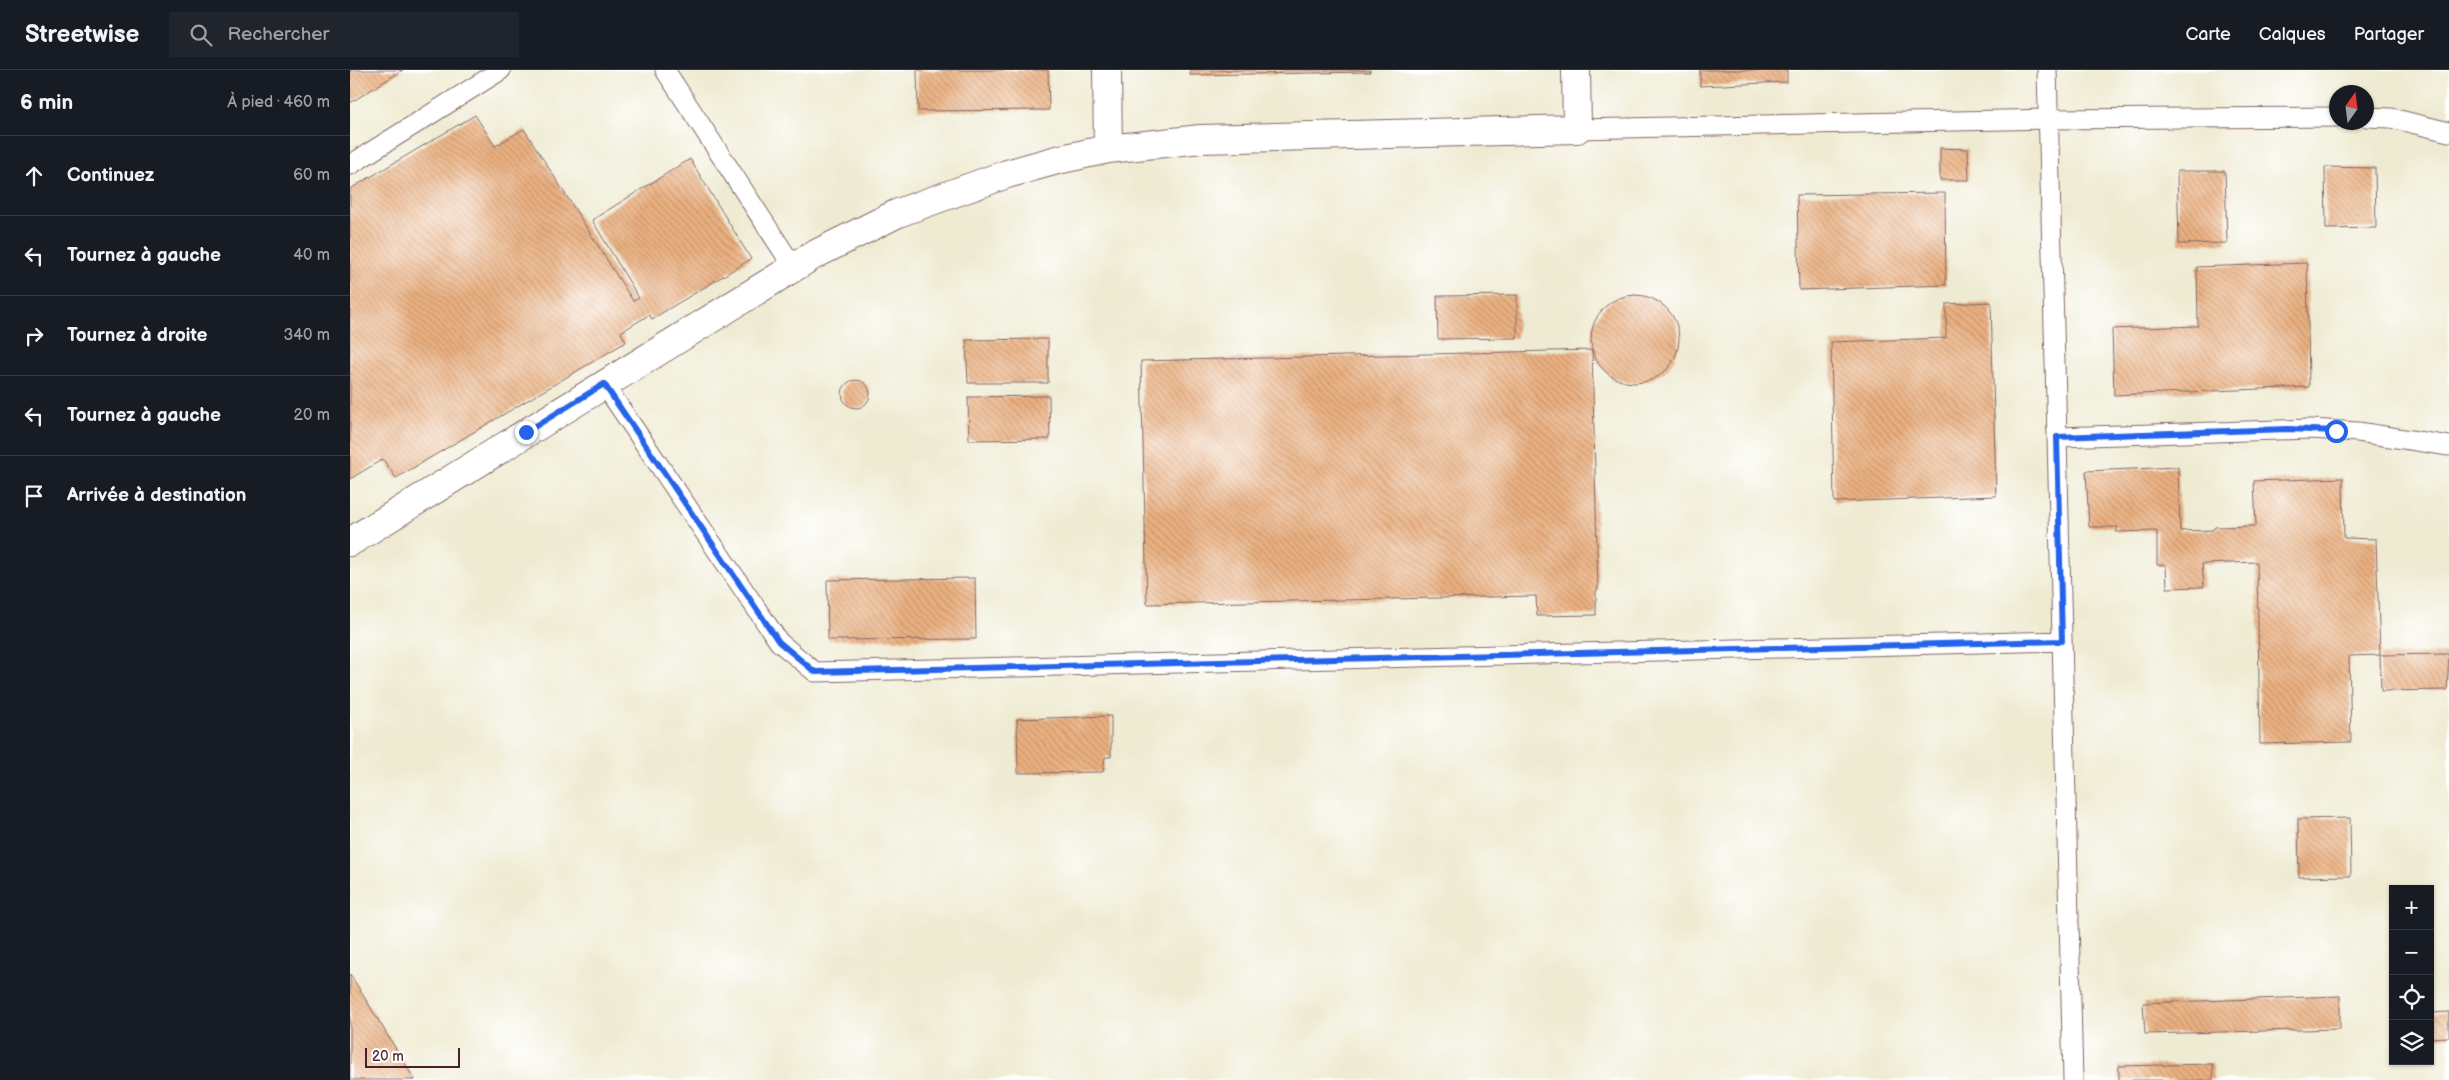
<!DOCTYPE html>
<html lang="fr">
<meta charset="utf-8">
<style>
:root{--surface:#171b24;--page:#20242c;--text:#f1f3f6;--muted:#9ea1a6;--line:#363941}
body{margin:0;font-family:"Balsamiq Sans",sans-serif;background:var(--page);color:var(--text)}
.controls{position:absolute;right:15px;bottom:15px;display:grid;overflow:hidden;border-radius:0px;box-shadow:0 1px 4px #0004}
.controls button{width:45px;height:45px;display:grid;place-items:center;padding:0;border:0;border-bottom:1px solid var(--line);background:var(--surface);color:var(--text);font:25px sans-serif}
.compass{position:absolute;left:1979px;top:15px;width:45px;height:45px;border-radius:50%;background:var(--surface);box-shadow:0 1px 4px #0004;rotate:14deg}
.scale{position:absolute;left:15px;bottom:12px;width:95px;box-sizing:border-box;padding-left:5px;border:2px solid #4a1f2b;border-top:0;font-size:14px;line-height:18px;white-space:nowrap;color:#4a1f2b;-webkit-text-stroke:4px #fff;paint-order:stroke}
.stop{position:absolute;width:15px;height:15px;margin:-11px;border:4px solid #2563eb;border-radius:50%;background:#fff}
.stop.end{background:#2563eb;border-color:#fff;box-shadow:0 1px 5px #0008}
.list{margin:0;padding:0;list-style:none}
h2{display:flex;justify-content:space-between;align-items:center;height:65px;margin:0;padding:0 20px;font-size:21px}
h2 small{font-size:16px;font-weight:400;color:var(--muted)}
.list li{display:grid;grid-template-columns:32px 1fr auto;gap:15px;align-items:center;box-sizing:border-box;height:80px;padding:0 20px;border-top:1px solid var(--line)}
.list b{display:block;font-size:19px;white-space:nowrap}
.list em{font-size:16px;font-style:normal;color:var(--muted)}
.icon{flex:none;width:28px;height:28px;fill:none;stroke:currentColor;stroke-width:2;stroke-linecap:round;stroke-linejoin:round}
.map{position:relative;flex:none;width:2099px;height:1010px;overflow:hidden}
header{display:flex;align-items:center;gap:30px;box-sizing:border-box;height:70px;padding:0 25px;background:var(--surface);border-bottom:1px solid var(--line)}
header strong{font-size:24px}
nav{display:flex;gap:28px;margin-inline-start:auto;font-size:18px}
.search{width:350px;height:45px;background:var(--page);display:flex;align-items:center;gap:12px;box-sizing:border-box;padding:0 18px;border-radius:0px;color:var(--muted);font-size:19px}
main{display:flex}
aside{flex:1;background:var(--surface)}
.map>svg:first-child{display:block}
.building{fill:url(#building-back-hatch)}
.lines{fill:none;stroke-linecap:round;stroke-linejoin:round}
.service-casing{stroke:#846666;stroke-width:21}
.minor-casing{stroke:#846666;stroke-width:30}
.service{stroke:#fff;stroke-width:19}
.minor{stroke:#fff;stroke-width:28}
.route{stroke:#2563eb;stroke-width:6}
</style>
<header>
<strong>Streetwise</strong>
<div class="search"><svg class="icon" aria-label="search" viewBox="0 0 24 24"><circle cx="10" cy="10" r="6"/><path d="M15 15l6 6"/></svg>Rechercher</div>
<nav><a>Carte</a><a>Calques</a><a>Partager</a></nav>
</header>
<main>
<aside>
<h2>6 min<small>À pied · 460 m</small></h2>
<ul class="list">
<li><svg class="icon" aria-label="ahead" viewBox="0 0 24 24"><path d="M12 20V5M6 11l6-6 6 6"/></svg><div><b>Continuez</b></div><em>60 m</em></li>
<li><svg class="icon" aria-label="left" viewBox="0 0 24 24"><path d="M17 20v-9H6M10 6l-5 5 5 5"/></svg><div><b>Tournez à gauche</b></div><em>40 m</em></li>
<li><svg class="icon" aria-label="right" viewBox="0 0 24 24"><path d="M7 20v-9h11M14 6l5 5-5 5"/></svg><div><b>Tournez à droite</b></div><em>340 m</em></li>
<li><svg class="icon" aria-label="left" viewBox="0 0 24 24"><path d="M17 20v-9H6M10 6l-5 5 5 5"/></svg><div><b>Tournez à gauche</b></div><em>20 m</em></li>
<li><svg class="icon" aria-label="arrive" viewBox="0 0 24 24"><path d="M6 21V4h12l-3 4 3 4H6"/></svg><div><b>Arrivée à destination</b></div></li>
</ul>
</aside>
<div class="map">
<svg width="2099" height="1010" viewBox="0 0 2099 1010">
<defs>
<pattern id="building-back-hatch" width="6" height="6" patternUnits="userSpaceOnUse" patternTransform="scale(1.25)"><rect width="6" height="6" fill="#ebb181"/><path d="M-1 5l2 2M0 0l6 6M5-1l2 2" fill="none" stroke="#c08f6a"/></pattern>
</defs>
<rect width="100%" height="100%" fill="#fff"/>
<filter id="ink" filterUnits="userSpaceOnUse"><feTurbulence type="fractalNoise" baseFrequency=".02" numOctaves="2"/><feDisplacementMap in="SourceGraphic" scale="10" xChannelSelector="R" yChannelSelector="G"/><feConvolveMatrix kernelMatrix="1 2 1 2 8 2 1 2 1" color-interpolation-filters="sRGB"/></filter>
<filter id="wash" filterUnits="userSpaceOnUse"><feTurbulence type="fractalNoise" baseFrequency=".0096" numOctaves="4" result="noise"/><feDisplacementMap in="SourceGraphic" scale="20" xChannelSelector="R" yChannelSelector="G"/><feGaussianBlur stdDeviation="1.12" result="paint"/><feColorMatrix in="noise" values="0 0 0 0 0 0 0 0 0 0 0 0 0 0 0 0 0 1.4 0 .05"/><feComposite in="paint" operator="in"/></filter>
<g filter="url(#wash)">
<rect width="100%" height="100%" fill="#efebd3"/>
<g id="blocks">
<!-- building -->
<path class="building" d="M0 0H53L0 33Z
M567 0H698L699 40 568 41Z
M840 0H1020V2L840 5Z
M1350 0H1437V12L1350 16Z
M125 45 145 76 174 59 283 231 289 228 242 150 340 89 401 189 302 249 299 245 271 262 276 272 46 408 33 389 0 409V119Z
M1590 78 1618 79 1619 110H1590Z
M1975 97 2025 98 2026 158 1976 159Z
M1827 101H1875L1877 173 1829 174Z
M1595 123 1596 215 1449 220 1447 125Z
M1957 193 1959 317 1764 325 1762 259 1848 256 1847 197Z
M1167 225V268L1088 269 1087 226Z
M1241 269a44 44 0 1 1 88 0a44 44 0 1 1-88 0Z
M1641 232 1646 426 1484 432 1481 272 1596 268V234Z
M698 269V313H618L616 270Z
M1242 280 1248 519 1246 521V545L1187 546 1186 526 797 534 791 291Z
M492 324a14 14 0 1 1 28 0a14 14 0 1 1-28 0Z
M699 326 700 369 619 370 618 327Z
M1828 397 1830 461 1862 460 1865 457 1906 456 1904 411 1993 408 1994 468 2026 469 2030 585 1999 586 2001 672 1910 674 1907 492 1852 494 1854 517 1817 518 1816 495H1807V461L1766 462 1768 457H1739L1736 401Z
M625 508 626 569 478 570 477 510Z
M2096 584H2099L2097 620 2031 621 2030 585Z
M761 646V687H755L753 702 668 703 667 649Z
M2000 748 2001 806 1949 807 1948 749Z
M0 904 65 1010H0Z
M1990 926V959L1795 964 1793 933Z
M2080 928 2082 943 2099 942V967L2080 968Z
M1863 994V1010H1769V996Z"/>
</g>
</g>
<g filter="url(#ink)">
<use href="#blocks" fill-opacity="0" stroke="#846666" stroke-width="1"/>
<g class="lines">
<!-- service casing -->
<g class="service-casing">
<path id="service" d="M315 0 444 198
M1697 0 1707 367 1961 359 2008 362 2099 376
M2016 47 2041 48 2099 62
M1227 59 1698 49 1986 47
M0 95 151 0
M254 314 429 572 465 602 1712 571
M1707 367 1723 1010"/>
</g>
<!-- minor casing -->
<g class="minor-casing">
<path id="minor" d="M757 0 758 79
M0 472 464 185 548 143 657 104 707 90 758 79 851 69 1227 59 1226 0"/>
</g>
<!-- service -->
<use href="#service" class="service"/>
<!-- minor -->
<use href="#minor" class="minor"/>
</g>
</g>
<g class="lines" filter="url(#ink)">
<!-- route -->
<path class="route" d="M176 362 254 314 429 572 465 602 1712 571 1707 367 1938 359 1986 361"/>
</g>
</svg>
<div class="controls">
<button>+</button>
<button>−</button>
<button><svg class="icon" aria-label="locate" viewBox="0 0 24 24"><circle cx="12" cy="12" r="6"/><path d="M12 2v4M12 18v4M2 12h4M18 12h4"/></svg></button>
<button><svg class="icon" aria-label="layers" viewBox="0 0 24 24"><path d="M12 4l9 5-9 5-9-5zM3 14l9 5 9-5"/></svg></button>
</div>
<svg class="compass" viewBox="-18 -18 36 36"><path d="M0-13l5 13h-10z" fill="#e53935"/><path d="M0 13l5-13h-10z" fill="#9ea1a6"/></svg>
<div class="scale">20 m</div>
<div class="stop" style="left:1986px;top:361px"></div>
<div class="stop end" style="left:176px;top:362px"></div>
</div>
</main>
